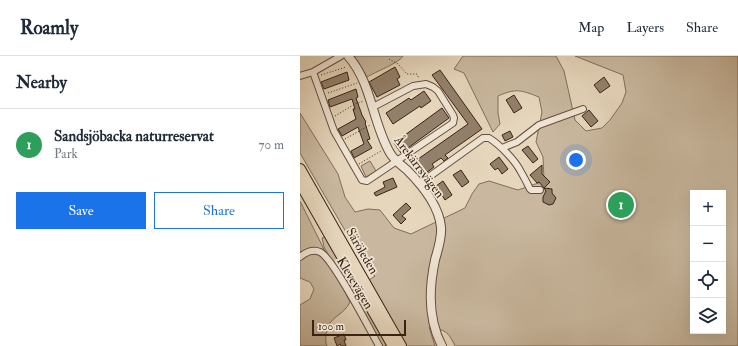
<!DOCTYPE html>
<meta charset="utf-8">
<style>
:root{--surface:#fff;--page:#f6f6f7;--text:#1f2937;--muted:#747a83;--line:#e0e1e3;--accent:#1a73e8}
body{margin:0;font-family:"IM FELL Double Pica",serif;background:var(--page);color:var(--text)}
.controls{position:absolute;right:12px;bottom:12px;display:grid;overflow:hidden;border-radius:0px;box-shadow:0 4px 16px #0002}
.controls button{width:36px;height:36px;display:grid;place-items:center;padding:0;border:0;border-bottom:1px solid var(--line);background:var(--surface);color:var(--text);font:20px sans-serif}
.scale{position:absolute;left:12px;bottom:10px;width:94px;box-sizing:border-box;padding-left:4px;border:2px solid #392314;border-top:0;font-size:11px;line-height:14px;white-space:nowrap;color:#392314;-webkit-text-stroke:3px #efe4d3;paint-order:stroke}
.you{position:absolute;left:276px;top:104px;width:14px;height:14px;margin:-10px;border:3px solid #fff;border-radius:50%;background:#1a73e8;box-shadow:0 0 0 6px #1a73e833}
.badge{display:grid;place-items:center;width:26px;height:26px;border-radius:50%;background:var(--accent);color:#fff;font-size:13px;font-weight:700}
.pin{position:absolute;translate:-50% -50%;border:2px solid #fff;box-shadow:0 1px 4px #0006}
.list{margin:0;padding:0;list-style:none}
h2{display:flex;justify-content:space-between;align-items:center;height:52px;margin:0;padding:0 16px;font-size:17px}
h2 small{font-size:13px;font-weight:400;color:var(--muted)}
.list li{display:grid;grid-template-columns:26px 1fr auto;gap:12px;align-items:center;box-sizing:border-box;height:72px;padding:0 16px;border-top:1px solid var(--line)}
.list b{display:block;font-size:15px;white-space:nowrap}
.list p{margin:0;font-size:13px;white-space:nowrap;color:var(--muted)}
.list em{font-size:13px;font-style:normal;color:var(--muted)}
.actions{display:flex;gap:8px;padding:12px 16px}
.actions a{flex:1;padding:9px 0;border:1px solid var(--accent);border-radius:0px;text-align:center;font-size:14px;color:var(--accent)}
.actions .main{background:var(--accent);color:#fff}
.icon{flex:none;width:22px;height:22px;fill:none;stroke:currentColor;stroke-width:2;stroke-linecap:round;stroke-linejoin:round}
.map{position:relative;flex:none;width:438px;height:290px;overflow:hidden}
header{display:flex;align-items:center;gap:24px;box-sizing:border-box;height:56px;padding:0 20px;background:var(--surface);border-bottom:1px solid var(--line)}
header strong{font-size:19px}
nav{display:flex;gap:22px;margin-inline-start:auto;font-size:14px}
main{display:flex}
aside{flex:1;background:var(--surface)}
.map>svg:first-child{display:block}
.green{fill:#c9b89f;stroke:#816e5a;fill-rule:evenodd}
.building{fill:#93806b;stroke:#392314}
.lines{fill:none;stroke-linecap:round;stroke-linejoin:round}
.minor-casing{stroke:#64503e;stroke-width:8}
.tertiary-casing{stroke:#64503e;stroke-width:10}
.primary-casing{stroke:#392314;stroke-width:12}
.path{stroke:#392314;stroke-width:1;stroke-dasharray:1 2;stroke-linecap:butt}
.minor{stroke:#efe4d3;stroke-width:6}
.tertiary{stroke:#efe4d3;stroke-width:8}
.primary{stroke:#e6d6bc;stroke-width:10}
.labels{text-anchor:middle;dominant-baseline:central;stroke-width:3.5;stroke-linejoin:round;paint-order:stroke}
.street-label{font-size:13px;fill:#392314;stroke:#efe4d3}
</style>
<header>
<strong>Roamly</strong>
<nav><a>Map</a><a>Layers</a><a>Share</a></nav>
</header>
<main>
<aside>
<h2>Nearby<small></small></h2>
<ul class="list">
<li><span class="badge" style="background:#2e9e5b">1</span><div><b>Sandsjöbacka naturreservat</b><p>Park</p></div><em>70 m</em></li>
</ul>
<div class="actions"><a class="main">Save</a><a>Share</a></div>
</aside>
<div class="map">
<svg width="438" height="290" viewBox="0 0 438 290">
<rect width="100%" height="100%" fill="#e6d6bc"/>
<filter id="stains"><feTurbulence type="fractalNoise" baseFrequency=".005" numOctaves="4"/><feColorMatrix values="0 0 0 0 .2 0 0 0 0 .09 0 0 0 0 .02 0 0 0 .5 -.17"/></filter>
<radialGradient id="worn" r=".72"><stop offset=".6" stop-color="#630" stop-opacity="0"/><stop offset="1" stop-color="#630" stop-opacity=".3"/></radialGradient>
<!-- green -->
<path class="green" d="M54 0H103C99 7 75 16 67 21Z
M163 0H256L264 15 275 64 286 75 302 72 310 64 322 47 326 36 323 19 275 0H438V290H155C148 275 145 274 129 271L135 290H106L69 224 75 220 68 214 0 97V57L38 118 45 141 55 156 68 153 80 154 94 172 111 178 165 152 172 138 179 128 189 125 218 134 244 125 243 101 236 86 242 56 239 41C221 34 216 32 198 40V57L200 68 193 76 164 17 154 13ZM393 137H423V275H393Z
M70 105 76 115 66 121 61 110Z
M0 145 50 246C44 260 27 261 26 278 26 282 25 286 27 290H0V249L10 243 14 233 10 226 0 222Z
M26 180 89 290H81L24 191 22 182Z"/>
<!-- building -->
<path class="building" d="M95 11 100 21 97 23 100 29 77 41 69 26Z
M140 14 182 73 145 99 148 102 144 105 141 102 132 108 134 111 122 120 111 108 168 68 132 19Z
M47 16 49 24 24 33 21 26Z
M304 21 310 30 300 37 294 29Z
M56 33 58 41 56 42 62 59 66 66 65 67 70 83 67 84 72 92 54 102 51 95 64 88 58 71 42 80 38 73 56 63 53 53H55L52 43 30 51 28 44Z
M124 35 131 45 121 52 120 50 93 68 86 57 109 42 111 44Z
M214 39 222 52 214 57 206 44Z
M142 52 149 62 101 97 94 87Z
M289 54 298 65 291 71 282 60Z
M210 75 213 81 205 85 202 79Z
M228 90 238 103 233 107 222 94Z
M199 101 208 113 202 118 198 112 195 114 190 108Z
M242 109V118L250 126 244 132 239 126 237 127 230 119Z
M161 114 169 126 162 131 153 119Z
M93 122 97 131 76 140 74 137 85 131 83 126Z
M143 125 152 139 145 144 136 130Z
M244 132 252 133V137L256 142 253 148 249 149 243 146V141L246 135Z
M106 147 111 152 102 160 106 163 101 168 93 159Z
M44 278 46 284H44L46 290H41L40 288 37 290 34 282Z"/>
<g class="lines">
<!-- minor casing -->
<g class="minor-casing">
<path id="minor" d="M41 0 13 16 34 75 62 124 67 125 153 67 154 62 153 59 138 35 133 31 126 28 113 30 73 51
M0 20 13 16
M202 92 217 86 239 69 283 53
M119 128 183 82H189C200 89 215 104 221 116 224 121 227 127 230 133L231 134H240
M0 201C6 196 13 193 20 196 33 202 70 274 79 290"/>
</g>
<!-- tertiary casing -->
<g class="tertiary-casing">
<path id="tertiary" d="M48 0C72 27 72 66 90 97 94 104 101 109 107 114 121 128 139 150 141 171 142 182 138 193 135 204 129 232 128 264 142 290"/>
</g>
<!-- primary casing -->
<g class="primary-casing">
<path id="primary" d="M0 113 101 290
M0 127 93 290"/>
</g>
<!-- path -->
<path class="path" d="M89 3 98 8 107 18H117L119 23
M21 19 46 11
M28 37 57 27
M35 60 55 48 64 45
M45 83 70 69
M59 108 81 95"/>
<!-- minor -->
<use href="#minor" class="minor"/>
<!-- tertiary -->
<use href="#tertiary" class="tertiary"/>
<!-- primary -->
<use href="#primary" class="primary"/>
</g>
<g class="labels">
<!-- street labels -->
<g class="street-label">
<text transform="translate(119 111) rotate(53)">Årekärrsvägen</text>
<text transform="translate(62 195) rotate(60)">Säröleden</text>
<text transform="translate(55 227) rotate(59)">Klevevägen</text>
</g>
</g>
<rect width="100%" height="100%" filter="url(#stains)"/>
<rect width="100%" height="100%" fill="url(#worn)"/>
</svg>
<div class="controls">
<button>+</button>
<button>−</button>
<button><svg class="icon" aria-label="locate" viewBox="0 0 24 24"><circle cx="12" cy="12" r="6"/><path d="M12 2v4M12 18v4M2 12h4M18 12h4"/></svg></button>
<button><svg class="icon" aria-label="layers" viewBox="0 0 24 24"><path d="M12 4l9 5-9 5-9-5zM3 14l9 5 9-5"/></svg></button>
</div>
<div class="scale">100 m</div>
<div class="you"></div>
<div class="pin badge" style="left:321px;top:149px;background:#2e9e5b">1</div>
</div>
</main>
